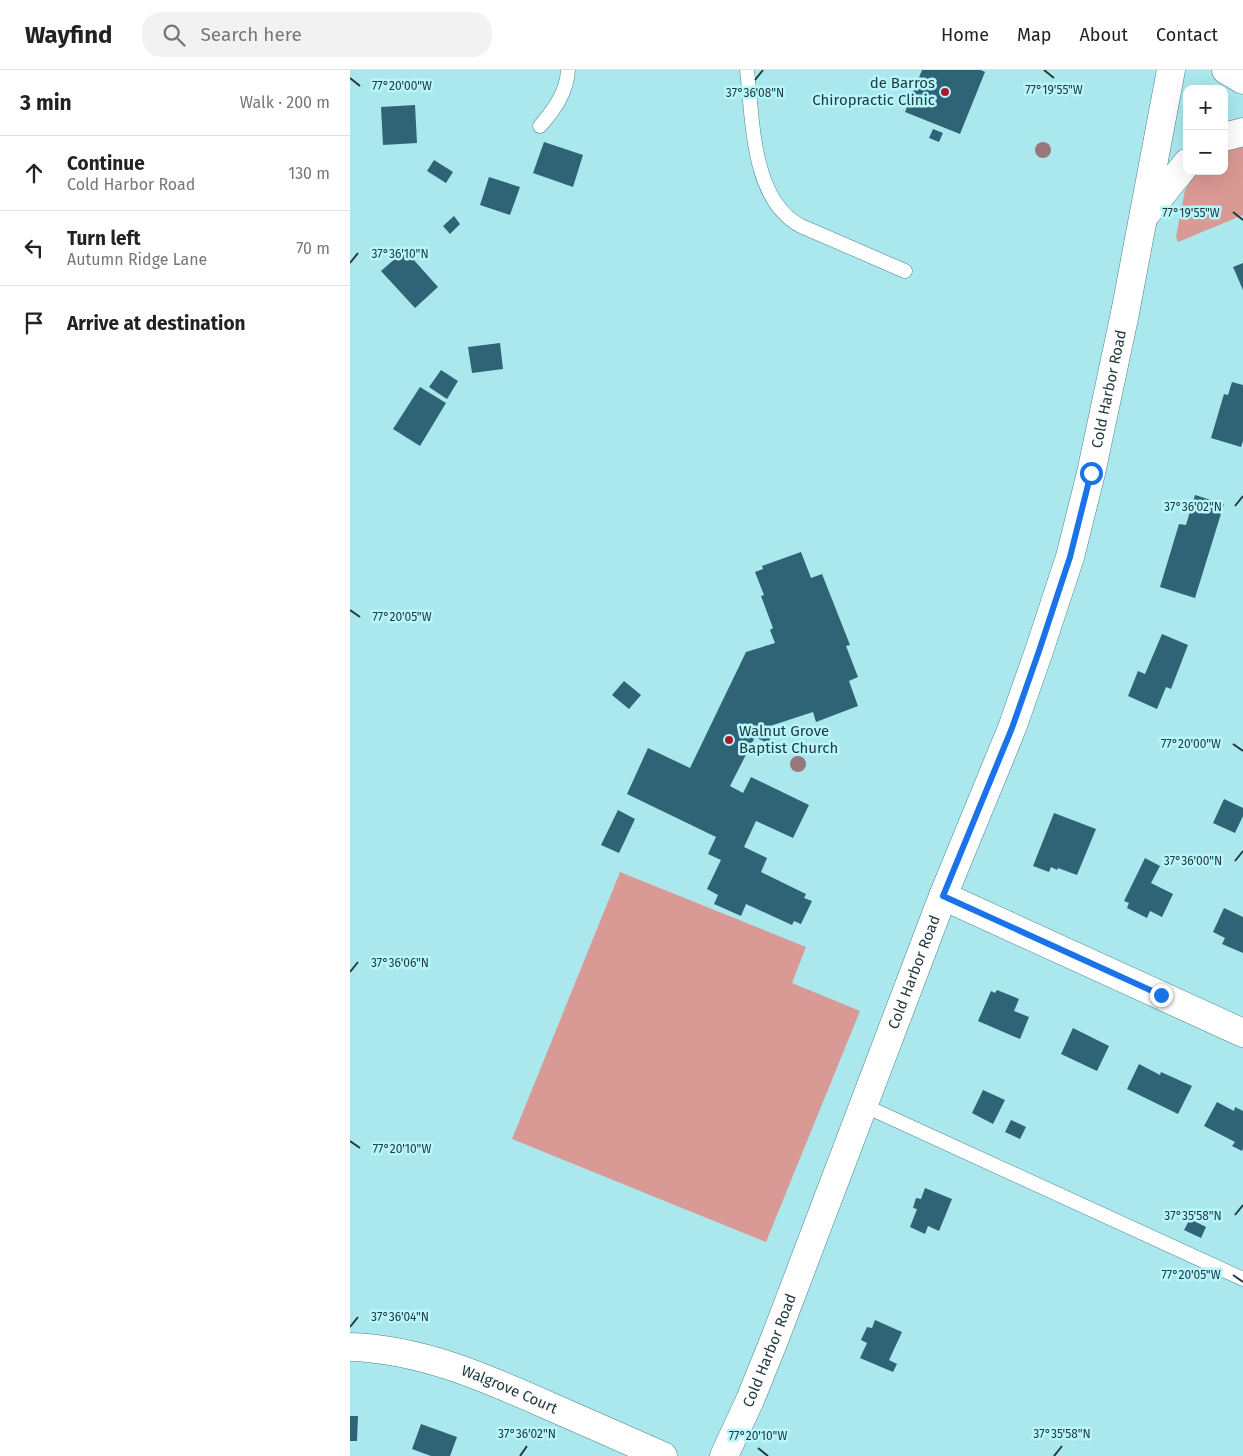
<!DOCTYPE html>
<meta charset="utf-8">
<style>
:root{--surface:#fff;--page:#f2f2f2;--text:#222;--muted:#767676;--line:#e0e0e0}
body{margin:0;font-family:"Fira Sans",sans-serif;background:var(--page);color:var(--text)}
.controls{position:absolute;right:15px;top:15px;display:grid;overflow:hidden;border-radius:10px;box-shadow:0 5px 20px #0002}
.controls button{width:45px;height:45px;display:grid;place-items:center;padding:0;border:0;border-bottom:1px solid var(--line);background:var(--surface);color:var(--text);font:25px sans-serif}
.stop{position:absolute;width:15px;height:15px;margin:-11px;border:4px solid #1a73e8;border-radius:50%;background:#fff}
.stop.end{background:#1a73e8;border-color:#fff;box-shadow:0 1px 5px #0008}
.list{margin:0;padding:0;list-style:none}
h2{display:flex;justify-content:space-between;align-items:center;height:65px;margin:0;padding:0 20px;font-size:21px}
h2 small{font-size:16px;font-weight:400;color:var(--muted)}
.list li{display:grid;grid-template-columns:32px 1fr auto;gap:15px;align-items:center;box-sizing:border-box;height:75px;padding:0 20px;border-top:1px solid var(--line)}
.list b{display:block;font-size:19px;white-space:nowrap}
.list p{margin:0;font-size:16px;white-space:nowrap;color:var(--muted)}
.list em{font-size:16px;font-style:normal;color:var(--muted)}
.icon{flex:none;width:28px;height:28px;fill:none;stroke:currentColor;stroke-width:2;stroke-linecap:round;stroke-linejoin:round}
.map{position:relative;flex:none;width:893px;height:1386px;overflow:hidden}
header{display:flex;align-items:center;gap:30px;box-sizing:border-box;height:70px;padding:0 25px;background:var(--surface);border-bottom:1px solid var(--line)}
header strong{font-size:24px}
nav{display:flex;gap:28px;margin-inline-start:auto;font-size:18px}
.search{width:350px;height:45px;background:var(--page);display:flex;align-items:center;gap:12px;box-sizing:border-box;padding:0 18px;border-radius:20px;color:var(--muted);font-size:19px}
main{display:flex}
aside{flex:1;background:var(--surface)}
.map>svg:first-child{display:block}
.green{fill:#d99994}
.building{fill:#2f6476}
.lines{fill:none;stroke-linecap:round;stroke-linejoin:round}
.service-casing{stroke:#478489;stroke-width:15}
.minor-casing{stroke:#478489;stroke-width:29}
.secondary-casing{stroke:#478489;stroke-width:29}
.service{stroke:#fff;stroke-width:14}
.minor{stroke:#fff;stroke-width:28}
.secondary{stroke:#fff;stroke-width:28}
.tree{fill:#98777d}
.route{stroke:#1a73e8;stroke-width:6}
.ticks{fill:none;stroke:#223b3e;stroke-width:2}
.poi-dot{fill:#ae1b28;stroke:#b7f6fc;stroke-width:2}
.labels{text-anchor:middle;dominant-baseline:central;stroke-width:5;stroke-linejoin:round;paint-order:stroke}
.poi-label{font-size:15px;fill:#223b3e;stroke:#b7f6fc;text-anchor:end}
.street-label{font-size:15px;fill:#223b3e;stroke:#b7f6fc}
.ticks-label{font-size:12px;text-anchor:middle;fill:#223b3e;stroke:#b7f6fc;stroke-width:5;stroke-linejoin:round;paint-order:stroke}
</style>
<header>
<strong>Wayfind</strong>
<div class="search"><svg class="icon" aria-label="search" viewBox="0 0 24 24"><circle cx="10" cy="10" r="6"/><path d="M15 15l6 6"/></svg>Search here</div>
<nav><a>Home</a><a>Map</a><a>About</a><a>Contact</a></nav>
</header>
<main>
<aside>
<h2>3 min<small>Walk · 200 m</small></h2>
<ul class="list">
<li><svg class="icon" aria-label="ahead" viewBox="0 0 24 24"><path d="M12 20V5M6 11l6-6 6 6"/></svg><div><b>Continue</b><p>Cold Harbor Road</p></div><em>130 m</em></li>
<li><svg class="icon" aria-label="left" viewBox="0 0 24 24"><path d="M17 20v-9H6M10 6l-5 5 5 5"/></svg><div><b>Turn left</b><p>Autumn Ridge Lane</p></div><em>70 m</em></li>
<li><svg class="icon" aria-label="arrive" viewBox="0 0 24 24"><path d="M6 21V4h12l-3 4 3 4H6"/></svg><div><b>Arrive at destination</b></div></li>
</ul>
</aside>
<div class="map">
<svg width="893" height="1386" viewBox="0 0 893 1386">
<rect width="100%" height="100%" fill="#aae8ee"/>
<!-- green -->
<path class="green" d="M893 75V145L828 172 826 167 835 120 847 101H874V80Z
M270 802 456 877 442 913 510 941 416 1172 162 1069Z"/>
<!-- building -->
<path class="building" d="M572 0H631L635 2 610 64 555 42Z
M65 35 67 73 33 75 31 37Z
M583 59 593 63 589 72 579 68Z
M194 72 233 85 223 117 183 103Z
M84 90 103 102 96 113 77 101Z
M139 107 170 117 160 145 130 135Z
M104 146 110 154 100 164 93 156Z
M55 180 88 217 65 238 31 201Z
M893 193V220L883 197Z
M150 273 153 299 122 303 118 277Z
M91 300 108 311 97 329 79 317Z
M882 312 893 315V371L891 377 861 368 874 324 878 325Z
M70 317 96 333 70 376 43 359Z
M845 425 874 434 845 528 810 517 829 454 836 455Z
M451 482 461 508 472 504 500 575 496 576 508 607 499 611 508 636 466 652 463 642 414 658 424 662 418 673 405 667 380 716 393 723 401 707 459 735 443 768 406 751 394 777 417 788 411 802 456 824 454 828 462 831 451 854 444 851 442 855 396 834 391 846 364 834 368 825 357 819 371 790 358 784 366 767 277 724 298 678 340 698 396 582 425 573 420 560 423 558 411 526 414 525 405 502 413 499 412 496Z
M812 564 838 575 821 619 816 617 807 639 778 626 788 601 795 604Z
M274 611 291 625 279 639 262 625Z
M874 729 893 738V746L885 763 863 753Z
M268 740 285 749 269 783 251 775Z
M704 743 746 759 727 805 708 798 707 800 701 797 699 802 683 796Z
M795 788 810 796 801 813 823 824 812 847 800 841 797 848 777 838 779 833 774 831Z
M874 838 893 847V883L872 874 875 868 863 862Z
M647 920 669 929 664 941 679 947 670 969 628 951 641 921 645 923Z
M723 958 759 976 747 1001 711 984Z
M789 994 810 1005 811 1002 842 1016 828 1044 777 1019Z
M633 1020 655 1030 643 1054 622 1043Z
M867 1032 884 1041 885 1037 893 1041V1078L892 1081 882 1076 885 1072 854 1056Z
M661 1050 676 1057 670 1069 655 1062Z
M575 1118 602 1129 589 1161 578 1156 575 1164 560 1157 567 1139 563 1138 566 1128 571 1129Z
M840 1149 856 1157 851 1168 834 1160Z
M525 1250 552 1262 539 1290 547 1294 543 1302 510 1288 517 1273 511 1270 517 1257 522 1258Z
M0 1346H8L7 1371H0Z
M71 1354 107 1367 100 1386H81L62 1379Z"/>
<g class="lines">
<!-- service casing -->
<g class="service-casing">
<path id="service" d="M397 0C403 49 401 130 451 156L555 201
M190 56C204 40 217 22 218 0
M513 1035 893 1209"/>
</g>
<!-- minor casing -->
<g class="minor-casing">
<g id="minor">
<path d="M593 826 893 963"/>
<path id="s1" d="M0 1277C70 1279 134 1307 197 1335 236 1352 274 1369 313 1386"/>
</g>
</g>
<!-- secondary casing -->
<g class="secondary-casing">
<g id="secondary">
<path d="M876 0 893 10"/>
<path d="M874 67 893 62"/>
<path d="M796 144 837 93"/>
<path id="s2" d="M374 1386 400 1330 425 1268 593 826 662 658 689 581 720 487 741 403 775 243 821 0"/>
</g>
</g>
<!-- service -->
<use href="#service" class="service"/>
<!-- minor -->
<use href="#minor" class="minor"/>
<!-- secondary -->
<use href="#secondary" class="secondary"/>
</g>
<!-- trees -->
<g class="tree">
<circle cx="693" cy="80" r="8"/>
<circle cx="448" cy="694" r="8"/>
</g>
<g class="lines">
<!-- route -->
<path class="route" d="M741 403 720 487 689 581 662 658 593 826 811 925"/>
</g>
<!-- ticks -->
<path class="ticks" d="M694 0 704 8M0 8 10 16M405 10 413 0M883 142 893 150M0 193 8 183M885 436 893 426M0 540 10 547M883 674 893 681M885 791 893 781M0 902 8 892M0 1071 10 1078M885 1145 893 1135M883 1205 893 1212M0 1257 8 1247M408 1378 418 1386M170 1386 177 1376M704 1386 712 1376"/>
<!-- markers -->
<g class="poi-dot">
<circle cx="595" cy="22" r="5"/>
<circle cx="379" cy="670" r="5"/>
</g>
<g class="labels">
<!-- poi labels -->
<g class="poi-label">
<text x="585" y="13">de Barros<tspan x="585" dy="17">Chiropractic Clinic</tspan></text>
<text x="389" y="661" text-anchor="start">Walnut Grove<tspan x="389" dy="17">Baptist Church</tspan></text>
</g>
<!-- street labels -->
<g class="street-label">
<text stroke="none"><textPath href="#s2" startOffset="1136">Cold Harbor Road</textPath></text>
<text stroke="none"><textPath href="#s2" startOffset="520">Cold Harbor Road</textPath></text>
<text stroke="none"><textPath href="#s2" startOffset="115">Cold Harbor Road</textPath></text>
<text stroke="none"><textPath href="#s1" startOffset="166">Walgrove Court</textPath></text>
</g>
</g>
<g class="ticks-label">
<text x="52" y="20">77°20'00"W</text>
<text x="704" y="24">77°19'55"W</text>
<text x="405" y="27">37°36'08"N</text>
<text x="841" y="147">77°19'55"W</text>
<text x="50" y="188">37°36'10"N</text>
<text x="843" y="441">37°36'02"N</text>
<text x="52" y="551">77°20'05"W</text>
<text x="841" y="678">77°20'00"W</text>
<text x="843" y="795">37°36'00"N</text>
<text x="50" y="897">37°36'06"N</text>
<text x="52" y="1083">77°20'10"W</text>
<text x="843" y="1150">37°35'58"N</text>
<text x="841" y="1209">77°20'05"W</text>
<text x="50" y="1251">37°36'04"N</text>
<text x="177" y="1368">37°36'02"N</text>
<text x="712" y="1368">37°35'58"N</text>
<text x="408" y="1370">77°20'10"W</text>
</g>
</svg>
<div class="controls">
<button>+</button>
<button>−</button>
</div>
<div class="stop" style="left:741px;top:403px"></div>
<div class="stop end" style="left:811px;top:925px"></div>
</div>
</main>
